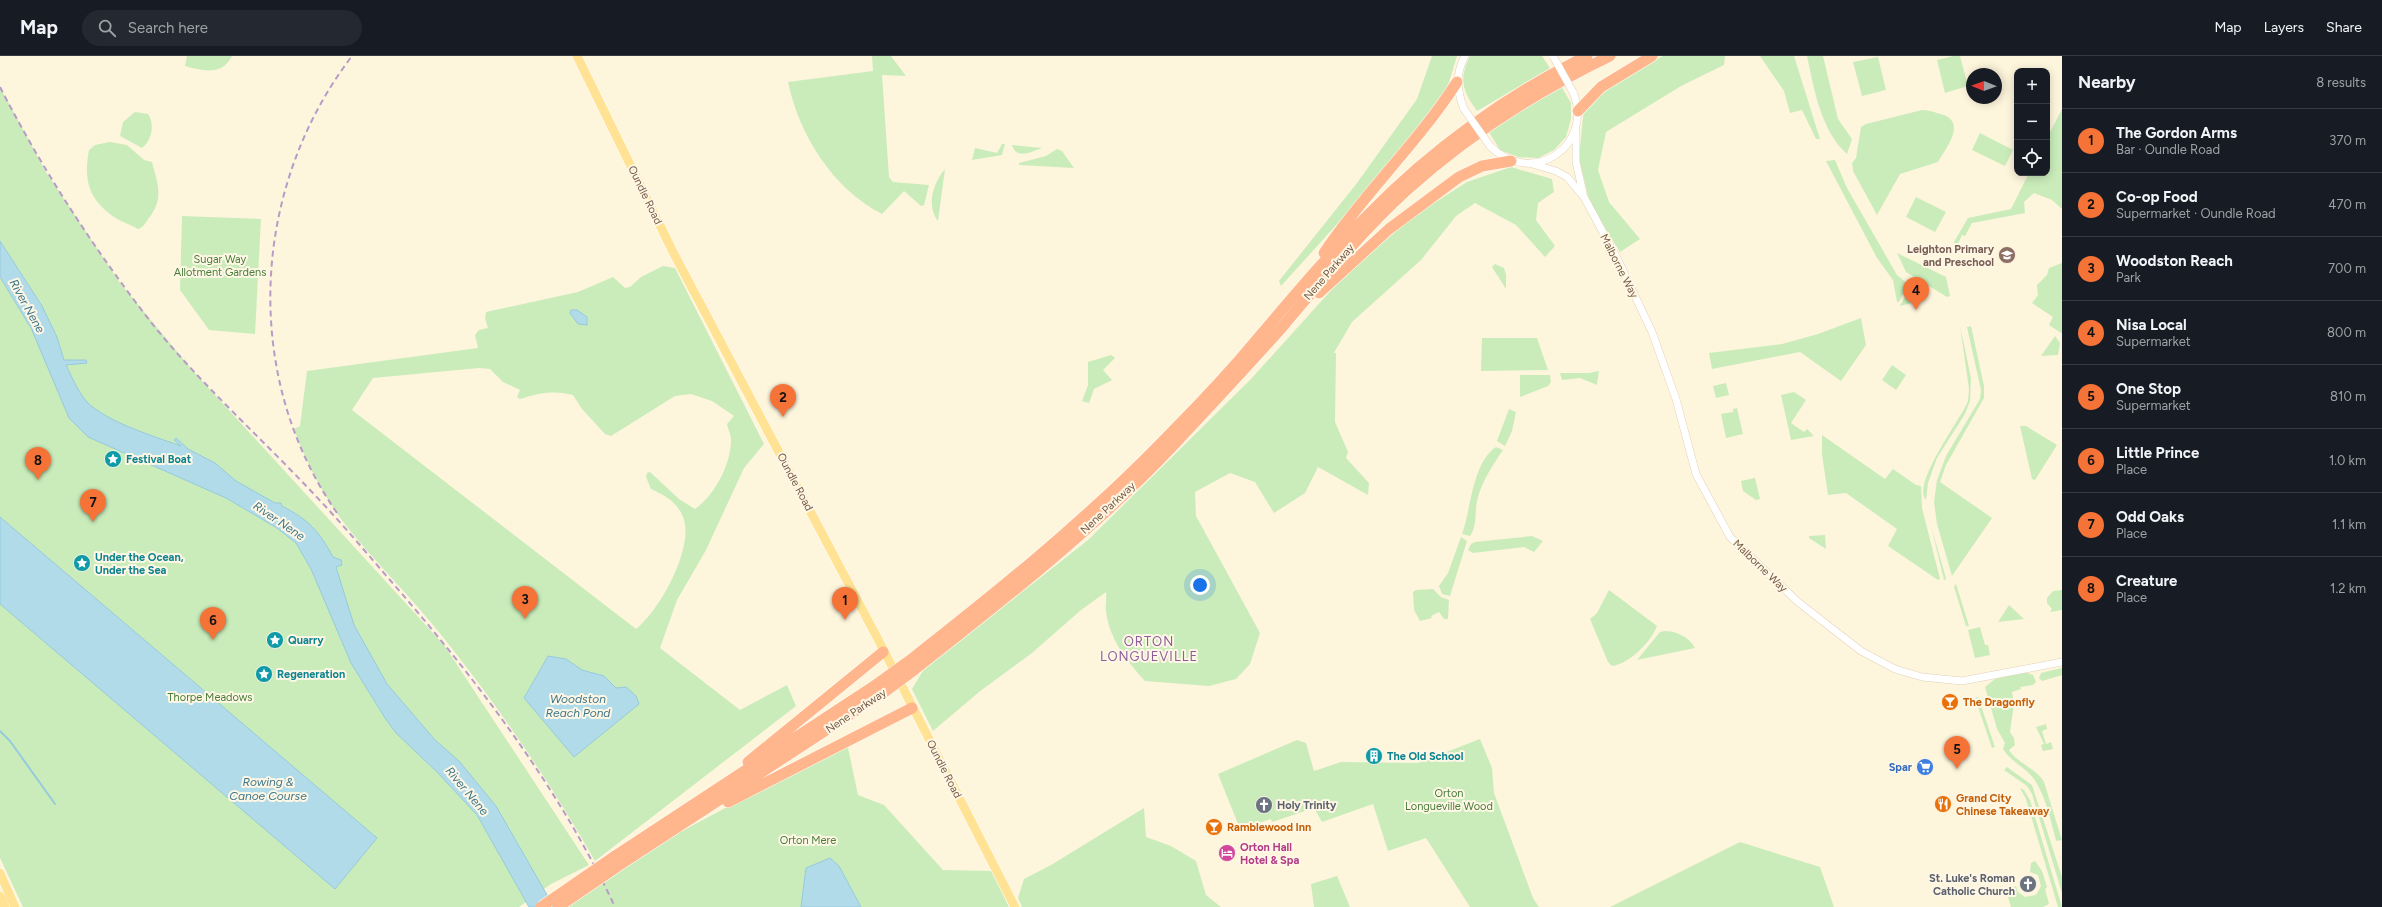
<!DOCTYPE html>
<meta charset="utf-8">
<style>
:root{--surface:#171b24;--page:#242831;--text:#f1f3f6;--muted:#9ea1a6;--line:#363941;--accent:#f57336}
body{margin:0;font-family:Figtree,sans-serif;background:var(--page);color:var(--text)}
.controls{position:absolute;right:12px;top:12px;display:grid;overflow:hidden;border-radius:8px;box-shadow:0 2px 10px #0003}
.controls button{width:36px;height:36px;display:grid;place-items:center;padding:0;border:0;border-bottom:1px solid var(--line);background:var(--surface);color:var(--text);font:20px sans-serif}
.compass{position:absolute;left:1966px;top:12px;width:36px;height:36px;border-radius:50%;background:var(--surface);box-shadow:0 2px 10px #0003;rotate:271deg}
.you{position:absolute;left:1200px;top:529px;width:14px;height:14px;margin:-10px;border:3px solid #fff;border-radius:50%;background:#1a73e8;box-shadow:0 0 0 6px #1a73e833}
.badge{display:grid;place-items:center;width:26px;height:26px;border-radius:50%;background:var(--accent);color:#111;font-size:13px;font-weight:700}
.pin{position:absolute;translate:-50% -33px;filter:drop-shadow(0 1px 2px #0008)}
.pin::after{content:'';position:absolute;top:21px;width:14px;height:12px;background:inherit;clip-path:polygon(0 0,100% 0,50% 100%)}
.list{margin:0;padding:0;list-style:none}
h2{display:flex;justify-content:space-between;align-items:center;height:52px;margin:0;padding:0 16px;font-size:17px}
h2 small{font-size:13px;font-weight:400;color:var(--muted)}
.list li{display:grid;grid-template-columns:26px 1fr auto;gap:12px;align-items:center;box-sizing:border-box;height:64px;padding:0 16px;border-top:1px solid var(--line)}
.list b{display:block;font-size:15px;white-space:nowrap}
.list p{margin:0;font-size:13px;white-space:nowrap;color:var(--muted)}
.list em{font-size:13px;font-style:normal;color:var(--muted)}
.icon{flex:none;width:22px;height:22px;fill:none;stroke:currentColor;stroke-width:2;stroke-linecap:round;stroke-linejoin:round}
.map{position:relative;flex:none;width:2062px;height:851px;overflow:hidden}
header{display:flex;align-items:center;gap:24px;box-sizing:border-box;height:56px;padding:0 20px;background:var(--surface);border-bottom:1px solid var(--line)}
header strong{font-size:19px}
nav{display:flex;gap:22px;margin-inline-start:auto;font-size:14px}
.search{width:280px;height:36px;background:var(--page);display:flex;align-items:center;gap:10px;box-sizing:border-box;padding:0 14px;border-radius:22px;color:var(--muted);font-size:15px}
main{display:flex}
aside{flex:1;background:var(--surface)}
.map>svg:first-child{display:block}
.green{fill:#caecbb;fill-rule:evenodd}
.water{fill:#b1dbe9;stroke:#96cadc}
.lines{fill:none;stroke-linecap:round;stroke-linejoin:round}
.stream{stroke:#96cadc;stroke-width:2}
.minor-casing{stroke:#e3d1b9;stroke-width:8}
.major-casing{stroke:#fff;stroke-width:10}
.highway-casing{stroke:#fff;stroke-width:12}
.minor{stroke:#fff;stroke-width:7}
.major{stroke:#ffe293;stroke-width:9}
.highway{stroke:#ffb68d;stroke-width:11}
.rail{stroke:#b89cc7;stroke-width:2;stroke-dasharray:6 4;stroke-linecap:butt}
.minor-bridge-casing{stroke:#e3d1b9;stroke-width:8;stroke-linecap:butt}
.highway-bridge-casing{stroke:#fff;stroke-width:12;stroke-linecap:butt}
.minor-bridge{stroke:#fff;stroke-width:7}
.highway-bridge{stroke:#ffb68d;stroke-width:11}
.labels{text-anchor:middle;dominant-baseline:central;stroke-width:4;stroke-linejoin:round;paint-order:stroke}
.street-label{font-size:11px;fill:#765b44;stroke:#fff7e5}
.education-label{font-size:11px;font-weight:bold;fill:#785e54;stroke:#fff7e5;text-anchor:end}
.park-label{font-size:11px;fill:#487d3a;stroke:#fff7e5}
.culture-label{font-size:11px;font-weight:bold;fill:#0d838f;stroke:#fff7e5;text-anchor:start}
.food-label{font-size:11px;font-weight:bold;fill:#c56008;stroke:#fff7e5;text-anchor:start}
.shop-label{font-size:11px;font-weight:bold;fill:#366cbe;stroke:#fff7e5;text-anchor:end}
.worship-label{font-size:11px;font-weight:bold;fill:#5b616d;stroke:#fff7e5;text-anchor:start}
.hotel-label{font-size:11px;font-weight:bold;fill:#b23c85;stroke:#fff7e5;text-anchor:start}
.water-label{font-size:12px;font-style:italic;fill:#3c768b;stroke:#fff7e5}
.quarter-label{font-size:13px;letter-spacing:1px;fill:#8c5e9a;stroke:#fff7e5}
</style>
<header>
<strong>Map</strong>
<div class="search"><svg class="icon" aria-label="search" viewBox="0 0 24 24"><circle cx="10" cy="10" r="6"/><path d="M15 15l6 6"/></svg>Search here</div>
<nav><a>Map</a><a>Layers</a><a>Share</a></nav>
</header>
<main>
<div class="map">
<svg width="2062" height="851" viewBox="0 0 2062 851">
<rect width="100%" height="100%" fill="#fef5dd"/>
<!-- green -->
<path class="green" d="M187 0H232C222 20 203 15 185 10Z
M872 0H891L906 20 882 19 889 121 893 126 929 129 924 149 921 150 904 135 882 158C833 133 799 79 788 26L873 15Z
M1432 0H1457L1445 39 1367 135 1281 230 1279 225 1357 127 1417 43Z
M1470 0H1542L1550 12 1477 55C1463 35 1458 25 1470 0Z
M1663 0H1725L1724 9 1681 30 1606 76 1598 114 1609 146 1640 183 1620 196 1590 148 1579 102 1584 52 1627 19Z
M1760 0H1794L1820 83H1816L1802 54 1790 57 1784 35Z
M1807 0H1823L1838 63 1852 83 1847 98C1821 75 1814 33 1807 0Z
M1953 0H1960L1968 30 1945 37 1937 4Z
M1878 1 1886 34 1862 40 1853 6Z
M1561 30 1571 47V63L1566 81 1554 94 1538 102 1518 101 1500 94 1489 76Z
M0 31 46 116 120 227 194 316 444 589 589 809 551 828 519 851H23L0 802Z
M2062 53V153L2052 144 2034 137 2024 146 2025 157 1972 167 1965 180 1962 179 1956 192 1954 186 1968 162 2011 153 2029 117H2047V82Z
M1922 54C1930 54 1936 57 1944 59 1966 68 1946 92 1938 106L1900 118 1877 159 1853 115 1852 107 1856 102 1861 71 1866 68Z
M135 56 148 58C155 68 152 84 142 92L120 80 123 66Z
M1980 77 2013 94 2005 110 1972 94Z
M110 86 127 89 144 104 152 106C158 129 164 142 149 162 145 167 144 171 138 173 130 168 118 165 110 158 87 140 84 121 89 94L95 89Z
M1002 88H1005L1002 99 972 104 975 92 997 97Z
M1012 89 1042 92C1031 96 1016 104 1012 89Z
M1057 93 1062 95 1074 112 1019 109V107L1046 100Z
M1835 104 1847 132 1897 219 1908 228 1899 246H1897L1893 224 1877 202 1826 105Z
M1511 111 1552 123 1554 136 1538 147 1536 164 1555 190 1545 201 1516 169 1475 147 1456 160 1421 204 1352 266 1328 307 1334 297H1336L1335 366 1348 396 1346 402 1369 427 1368 439 1318 411 1305 437 1274 457 1255 426 1230 417 1195 436 1196 460 1260 577 1250 608 1236 623 1209 630 1145 625C1127 605 1109 583 1106 555 1105 549 1107 542 1106 536L1081 554 1032 597 979 636 933 675 912 633 924 613 1088 484 1250 324 1354 209 1420 156 1467 126Z
M945 113 938 165C926 150 933 127 945 113Z
M1916 141 1946 156 1935 176 1906 161Z
M182 160 261 163 255 278 209 274 180 234Z
M1897 197 1946 221 1950 240 1947 241 1906 216Z
M2062 207V276L2061 277 2049 269 2053 261 2032 247 2038 239 2037 229 2047 219 2049 212Z
M1495 208 1504 212 1506 219V233L1492 211Z
M663 210 675 212 764 388 744 412 706 494 677 544 660 592 740 654 787 629 796 650 595 805C550 726 499 651 442 580 412 542 377 508 347 471 324 441 307 408 294 373L300 370 307 315 478 292 475 279 479 274 488 272 485 262 486 256 578 236 613 221 625 232 630 231 641 221ZM479 312 490 313 503 326 520 334 517 341 520 343C539 337 553 334 573 339L582 353 605 378 611 380 675 340 691 338 712 345 734 360 727 368C728 373 731 379 731 384 731 408 715 439 695 453L679 443 650 416 647 417 646 421 651 433C666 440 679 447 684 464 693 494 659 555 636 573L352 354 373 322Z
M1915 232 1920 236 1918 239 1924 244 1900 250 1909 233 1912 236Z
M1861 262 1866 289 1841 325 1800 296 1712 313 1709 297 1782 288 1818 278Z
M1960 270 1971 322 1970 345 1965 358 1937 402 1928 427 1926 444C1911 428 1961 363 1968 345L1969 333Z
M1971 270 1984 330V342L1946 409 1940 426 1992 462 1952 520 1937 468 1934 446 1937 424 1946 400 1980 343 1981 334 1967 271Z
M2055 280 2060 287 2058 299 2041 300Z
M1482 282H1537L1548 314 1481 315Z
M1111 299 1115 302 1103 314 1112 324 1094 333 1089 347 1082 345 1088 329V306Z
M1892 309 1906 319 1896 334 1882 324Z
M1599 315 1597 329 1580 322 1562 324 1560 317H1589Z
M1520 319H1550L1551 326 1548 330 1520 341Z
M1726 327 1729 339 1716 342 1713 330Z
M1794 336 1806 344 1791 367 1804 376 1807 373 1814 380 1791 384 1781 339Z
M1737 352 1743 378 1726 382 1721 358 1733 356V353Z
M1509 353 1516 356 1512 375 1505 390 1497 385Z
M2020 370H2026L2057 389 2035 424 2032 423Z
M1822 379 1885 423 1893 413 1916 429 1921 430 1922 452 1940 523 1938 524 1888 490 1897 473 1846 437 1828 439 1822 398Z
M1496 391 1503 394C1493 409 1483 423 1478 441 1474 454 1478 469 1470 480L1462 478C1471 454 1472 407 1496 391Z
M1755 422 1760 443 1756 444 1743 435 1741 425Z
M1931 470 1946 522 1945 524H1944Z
M1825 479 1826 493 1809 482V480Z
M1532 480 1543 485 1534 496 1524 491 1473 497 1468 494 1471 488 1475 486Z
M1461 481 1467 485 1450 540 1442 538 1439 530 1448 517Z
M1956 528 1969 570H1966L1954 531Z
M1433 533 1441 541 1449 544 1448 563H1444L1439 556 1431 560 1432 562 1420 565 1414 554 1413 536 1416 534Z
M1609 534 1657 570C1651 586 1629 608 1612 610L1608 606 1590 563 1597 557Z
M2062 534V554L2050 556 2052 553 2047 547V542L2053 535Z
M2009 549 2024 563 1998 566Z
M1980 571 1985 589H1988L1990 599 1975 602 1968 574Z
M1664 575C1677 575 1689 581 1695 592L1637 604 1660 576Z
M2062 612V619L2042 625 2039 622 2041 617Z
M2025 616 2033 619 2036 626 2033 629 2020 631 2021 633 2012 636 2014 648 2010 676 2014 682 2015 689 2009 694C2018 708 2036 712 2044 726L2062 784 2056 785C2051 765 2046 741 2034 723 2025 711 2011 706 2003 693L2005 687 1997 673 1985 631 1995 623Z
M1978 641 1995 691 1992 692 1975 642Z
M2046 668 2047 673 2042 675 2046 688 2051 686 2053 693 2043 695 2041 689 2044 688 2036 671Z
M1480 683 1492 712 1494 737 1533 842 1539 851H1470L1426 782 1388 795 1373 748 1322 766 1314 752 1272 766 1271 763 1240 773 1218 718 1297 684 1306 687 1314 715 1341 706 1418 707Z
M847 687 858 739 884 749 943 814 992 815 1009 851H568L643 796Z
M2007 711 2032 729 2062 821V837L2032 738 2027 730 2004 714Z
M2020 732 2024 734 2030 744 2062 851H2058L2026 743Z
M1144 752 1146 781 1171 790 1196 805 1206 839 1221 851H1022L1018 842 1024 823 1051 809Z
M1740 786 1820 811 1834 851H1610Z
M2035 805 2042 815 2047 831 2045 833 2049 848 2043 851H2011L2006 834 2016 830 2018 836 2025 841 2036 839 2041 830 2038 819 2030 816 2031 807Z
M1337 820 1350 851H1314L1311 828Z"/>
<!-- water -->
<path class="water" d="M0 185 42 250 57 281 64 304H86L87 307 66 309C72 321 78 336 87 346 107 366 153 380 181 390L174 384 176 382 188 393 215 407 236 425 275 447H281L282 450C309 464 319 475 333 501L341 504 342 509 336 511 354 569 387 628 435 684 459 705 496 750 554 851H529L477 759 437 716 396 677 385 662 351 607 311 513 296 487 277 472 226 442 88 381 69 362 31 272 0 221Z
M571 254H577L587 261V269L578 268 570 257Z
M0 461 377 782 335 833 0 548Z
M548 600 566 603 582 614 604 620 616 632 626 631 636 640 639 648 574 701 524 642Z
M830 802 839 810 861 851H801L806 812Z"/>
<g class="lines">
<!-- stream -->
<path class="stream" d="M0 675 10 685 55 748"/>
<!-- minor casing -->
<g class="minor-casing">
<path id="minor" d="M1464 53C1457 35 1455 18 1465 0
M1576 76V106L1583 137
M1490 90C1532 132 1595 90 1573 36
M1532 108 1556 115 1567 121 1584 141 1619 206 1652 276 1676 343 1696 418 1730 481 1798 546 1861 595 1895 613 1922 621 1962 625 2062 606"/>
</g>
<!-- major casing -->
<g class="major-casing">
<path id="major" d="M577 0 674 198 880 587 1015 851
M0 817 15 851
M0 840 5 851"/>
</g>
<!-- highway casing -->
<g class="highway-casing">
<path id="highway" d="M1578 55 1601 31 1652 0
M1324 197C1364 137 1418 87 1457 26
M1319 237 1389 173 1459 121 1482 110 1511 105
M909 605C997 536 1084 466 1162 386 1187 361 1212 335 1235 309 1279 258 1321 206 1369 158 1431 94 1507 39 1587 0
M914 614C1003 544 1092 475 1170 393 1208 352 1247 311 1284 269 1323 223 1362 175 1407 134 1468 79 1537 35 1610 0
M748 706 883 596
M728 746 912 652
M615 800 877 628
M621 808 883 637"/>
</g>
<!-- minor -->
<use href="#minor" class="minor"/>
<!-- major -->
<use href="#major" class="major"/>
<!-- highway -->
<use href="#highway" class="highway"/>
<!-- rail -->
<path class="rail" d="M0 31C43 115 96 196 154 270 201 328 260 381 311 435 338 463 364 494 390 524 476 623 559 731 615 851
M337 457C241 319 251 132 352 0"/>
<!-- minor-bridge casing -->
<g class="minor-bridge-casing">
<path id="minor-bridge" d="M1553 0 1573 36
M1464 53 1490 90"/>
</g>
<!-- highway-bridge casing -->
<g class="highway-bridge-casing">
<path id="highway-bridge" d="M877 628 909 605
M883 637 914 614
M541 851 615 800
M558 851 621 808"/>
</g>
<!-- minor-bridge -->
<use href="#minor-bridge" class="minor-bridge"/>
<!-- highway-bridge -->
<use href="#highway-bridge" class="highway-bridge"/>
</g>
<!-- icons -->
<defs>
<g id="school-disc" transform="scale(0.9)"><circle r="9.5" fill="#8d6e63" stroke="#fff7e5"/><path d="M0-5L7-2L0 1L-7-2ZM-4 1L0 2.5L4 1V4Q0 6-4 4Z" fill="#fff"/></g>
<g id="sight-disc" transform="scale(0.9)"><circle r="9.5" fill="#0f9aa8" stroke="#fff7e5"/><path d="M0-6L1.8-2.2L6-1.7L2.9 1.2L3.7 5.4L0 3.3L-3.7 5.4L-2.9 1.2L-6-1.7L-1.8-2.2Z" fill="#fff"/></g>
<g id="bar-disc" transform="scale(0.9)"><circle r="9.5" fill="#e8710a" stroke="#fff7e5"/><path d="M-6-5H6L.8 .8V4.5H3.5V6h-7V4.5H-.8V.8Z" fill="#fff"/></g>
<g id="building-disc" transform="scale(0.9)"><circle r="9.5" fill="#0f9aa8" stroke="#fff7e5"/><path d="M-4-6H4V6H1V3H-1V6H-4ZM-2.5-4.3h1.7v1.8h-1.7ZM.8-4.3h1.7v1.8H.8ZM-2.5-1h1.7V.8h-1.7ZM.8-1h1.7V.8H.8Z" fill="#fff"/></g>
<g id="supermarket-disc" transform="scale(0.9)"><circle r="9.5" fill="#3f7fe0" stroke="#fff7e5"/><path d="M-6-5.5h2.5l.6 2H6L4.5 2H-2.5L-4.4-4H-6ZM-1.5 3.2a1.3 1.3 0 1 0 .1 0ZM3 3.2a1.3 1.3 0 1 0 .1 0Z" fill="#fff"/></g>
<g id="restaurant-disc" transform="scale(0.9)"><circle r="9.5" fill="#e8710a" stroke="#fff7e5"/><path d="M-5-6h1v4h1v-4h1v4h1v-4h1v5L-1.5 .5V6h-2V.5L-5-1ZM5-6V6H3V1.5H1.5Q1.5-4 5-6Z" fill="#fff"/></g>
<g id="church-disc" transform="scale(0.9)"><circle r="9.5" fill="#6b7280" stroke="#fff7e5"/><path d="M-1.2-6h2.4v3.5h3.3v2.4h-3.3V6h-2.4V-.1h-3.3v-2.4h3.3Z" fill="#fff"/></g>
<g id="hotel-disc" transform="scale(0.9)"><circle r="9.5" fill="#d1479c" stroke="#fff7e5"/><path d="M-6-4.5h1.5V1H6V5H4.5V3h-9V5H-6ZM-4 0a1.8 1.8 0 1 1 3.6 0ZM.5 0V-2.5h3Q6-2.5 6 0Z" fill="#fff"/></g>
</defs>
<g fill-rule="evenodd">
<use href="#school-disc" x="2007" y="199"/>
<use href="#sight-disc" x="113" y="403"/>
<use href="#sight-disc" x="82" y="507"/>
<use href="#sight-disc" x="275" y="584"/>
<use href="#sight-disc" x="264" y="618"/>
<use href="#bar-disc" x="1950" y="646"/>
<use href="#building-disc" x="1374" y="700"/>
<use href="#supermarket-disc" x="1925" y="711"/>
<use href="#restaurant-disc" x="1943" y="748"/>
<use href="#church-disc" x="1264" y="749"/>
<use href="#bar-disc" x="1214" y="771"/>
<use href="#hotel-disc" x="1227" y="797"/>
<use href="#church-disc" x="2028" y="828"/>
</g>
<g class="labels">
<!-- street labels -->
<g class="street-label">
<text transform="translate(645 139) rotate(64)">Oundle Road</text>
<text transform="translate(1619 210) rotate(63)">Malborne Way</text>
<text transform="translate(1329 216) rotate(-49)">Nene Parkway</text>
<text transform="translate(795 426) rotate(62)">Oundle Road</text>
<text transform="translate(1108 452) rotate(-43)">Nene Parkway</text>
<text transform="translate(1760 510) rotate(44)">Malborne Way</text>
<text transform="translate(856 655) rotate(-34)">Nene Parkway</text>
<text transform="translate(944 713) rotate(63)">Oundle Road</text>
</g>
<!-- education labels -->
<g class="education-label">
<text x="1994" y="193">Leighton Primary<tspan x="1994" dy="13">and Preschool</tspan></text>
</g>
<!-- park labels -->
<g class="park-label">
<text x="220" y="203">Sugar Way<tspan x="220" dy="13">Allotment Gardens</tspan></text>
<text x="210" y="641">Thorpe Meadows</text>
<text x="1449" y="737">Orton<tspan x="1449" dy="13">Longueville Wood</tspan></text>
<text x="808" y="784">Orton Mere</text>
</g>
<!-- culture labels -->
<g class="culture-label">
<text x="126" y="403">Festival Boat</text>
<text x="95" y="501">Under the Ocean,<tspan x="95" dy="13">Under the Sea</tspan></text>
<text x="288" y="584">Quarry</text>
<text x="277" y="618">Regeneration</text>
<text x="1387" y="700">The Old School</text>
</g>
<!-- food labels -->
<g class="food-label">
<text x="1963" y="646">The Dragonfly</text>
<text x="1956" y="742">Grand City<tspan x="1956" dy="13">Chinese Takeaway</tspan></text>
<text x="1227" y="771">Ramblewood Inn</text>
</g>
<!-- shop labels -->
<g class="shop-label">
<text x="1912" y="711">Spar</text>
</g>
<!-- worship labels -->
<g class="worship-label">
<text x="1277" y="749">Holy Trinity</text>
<text x="2015" y="822" text-anchor="end">St. Luke's Roman<tspan x="2015" dy="13">Catholic Church</tspan></text>
</g>
<!-- hotel labels -->
<g class="hotel-label">
<text x="1240" y="791">Orton Hall<tspan x="1240" dy="13">Hotel &amp; Spa</tspan></text>
</g>
<!-- water labels -->
<g class="water-label">
<text transform="translate(27 250) rotate(61)">River Nene</text>
<text transform="translate(279 465) rotate(34)">River Nene</text>
<text x="578" y="643">Woodston<tspan x="578" dy="14">Reach Pond</tspan></text>
<text x="268" y="726">Rowing &amp;<tspan x="268" dy="14">Canoe Course</tspan></text>
<text transform="translate(467 735) rotate(50)">River Nene</text>
</g>
<!-- quarter labels -->
<g class="quarter-label">
<text x="1149" y="585">ORTON<tspan x="1149" dy="15">LONGUEVILLE</tspan></text>
</g>
</g>
</svg>
<div class="controls">
<button>+</button>
<button>−</button>
<button><svg class="icon" aria-label="locate" viewBox="0 0 24 24"><circle cx="12" cy="12" r="6"/><path d="M12 2v4M12 18v4M2 12h4M18 12h4"/></svg></button>
</div>
<svg class="compass" viewBox="-18 -18 36 36"><path d="M0-13l5 13h-10z" fill="#e53935"/><path d="M0 13l5-13h-10z" fill="#9ea1a6"/></svg>
<div class="you"></div>
<div class="pin badge" style="left:845px;top:564px">1</div>
<div class="pin badge" style="left:783px;top:361px">2</div>
<div class="pin badge" style="left:525px;top:563px">3</div>
<div class="pin badge" style="left:1916px;top:254px">4</div>
<div class="pin badge" style="left:1957px;top:713px">5</div>
<div class="pin badge" style="left:213px;top:584px">6</div>
<div class="pin badge" style="left:93px;top:466px">7</div>
<div class="pin badge" style="left:38px;top:424px">8</div>
</div>
<aside>
<h2>Nearby<small>8 results</small></h2>
<ul class="list">
<li><span class="badge">1</span><div><b>The Gordon Arms</b><p>Bar · Oundle Road</p></div><em>370 m</em></li>
<li><span class="badge">2</span><div><b>Co-op Food</b><p>Supermarket · Oundle Road</p></div><em>470 m</em></li>
<li><span class="badge">3</span><div><b>Woodston Reach</b><p>Park</p></div><em>700 m</em></li>
<li><span class="badge">4</span><div><b>Nisa Local</b><p>Supermarket</p></div><em>800 m</em></li>
<li><span class="badge">5</span><div><b>One Stop</b><p>Supermarket</p></div><em>810 m</em></li>
<li><span class="badge">6</span><div><b>Little Prince</b><p>Place</p></div><em>1.0 km</em></li>
<li><span class="badge">7</span><div><b>Odd Oaks</b><p>Place</p></div><em>1.1 km</em></li>
<li><span class="badge">8</span><div><b>Creature</b><p>Place</p></div><em>1.2 km</em></li>
</ul>
</aside>
</main>
